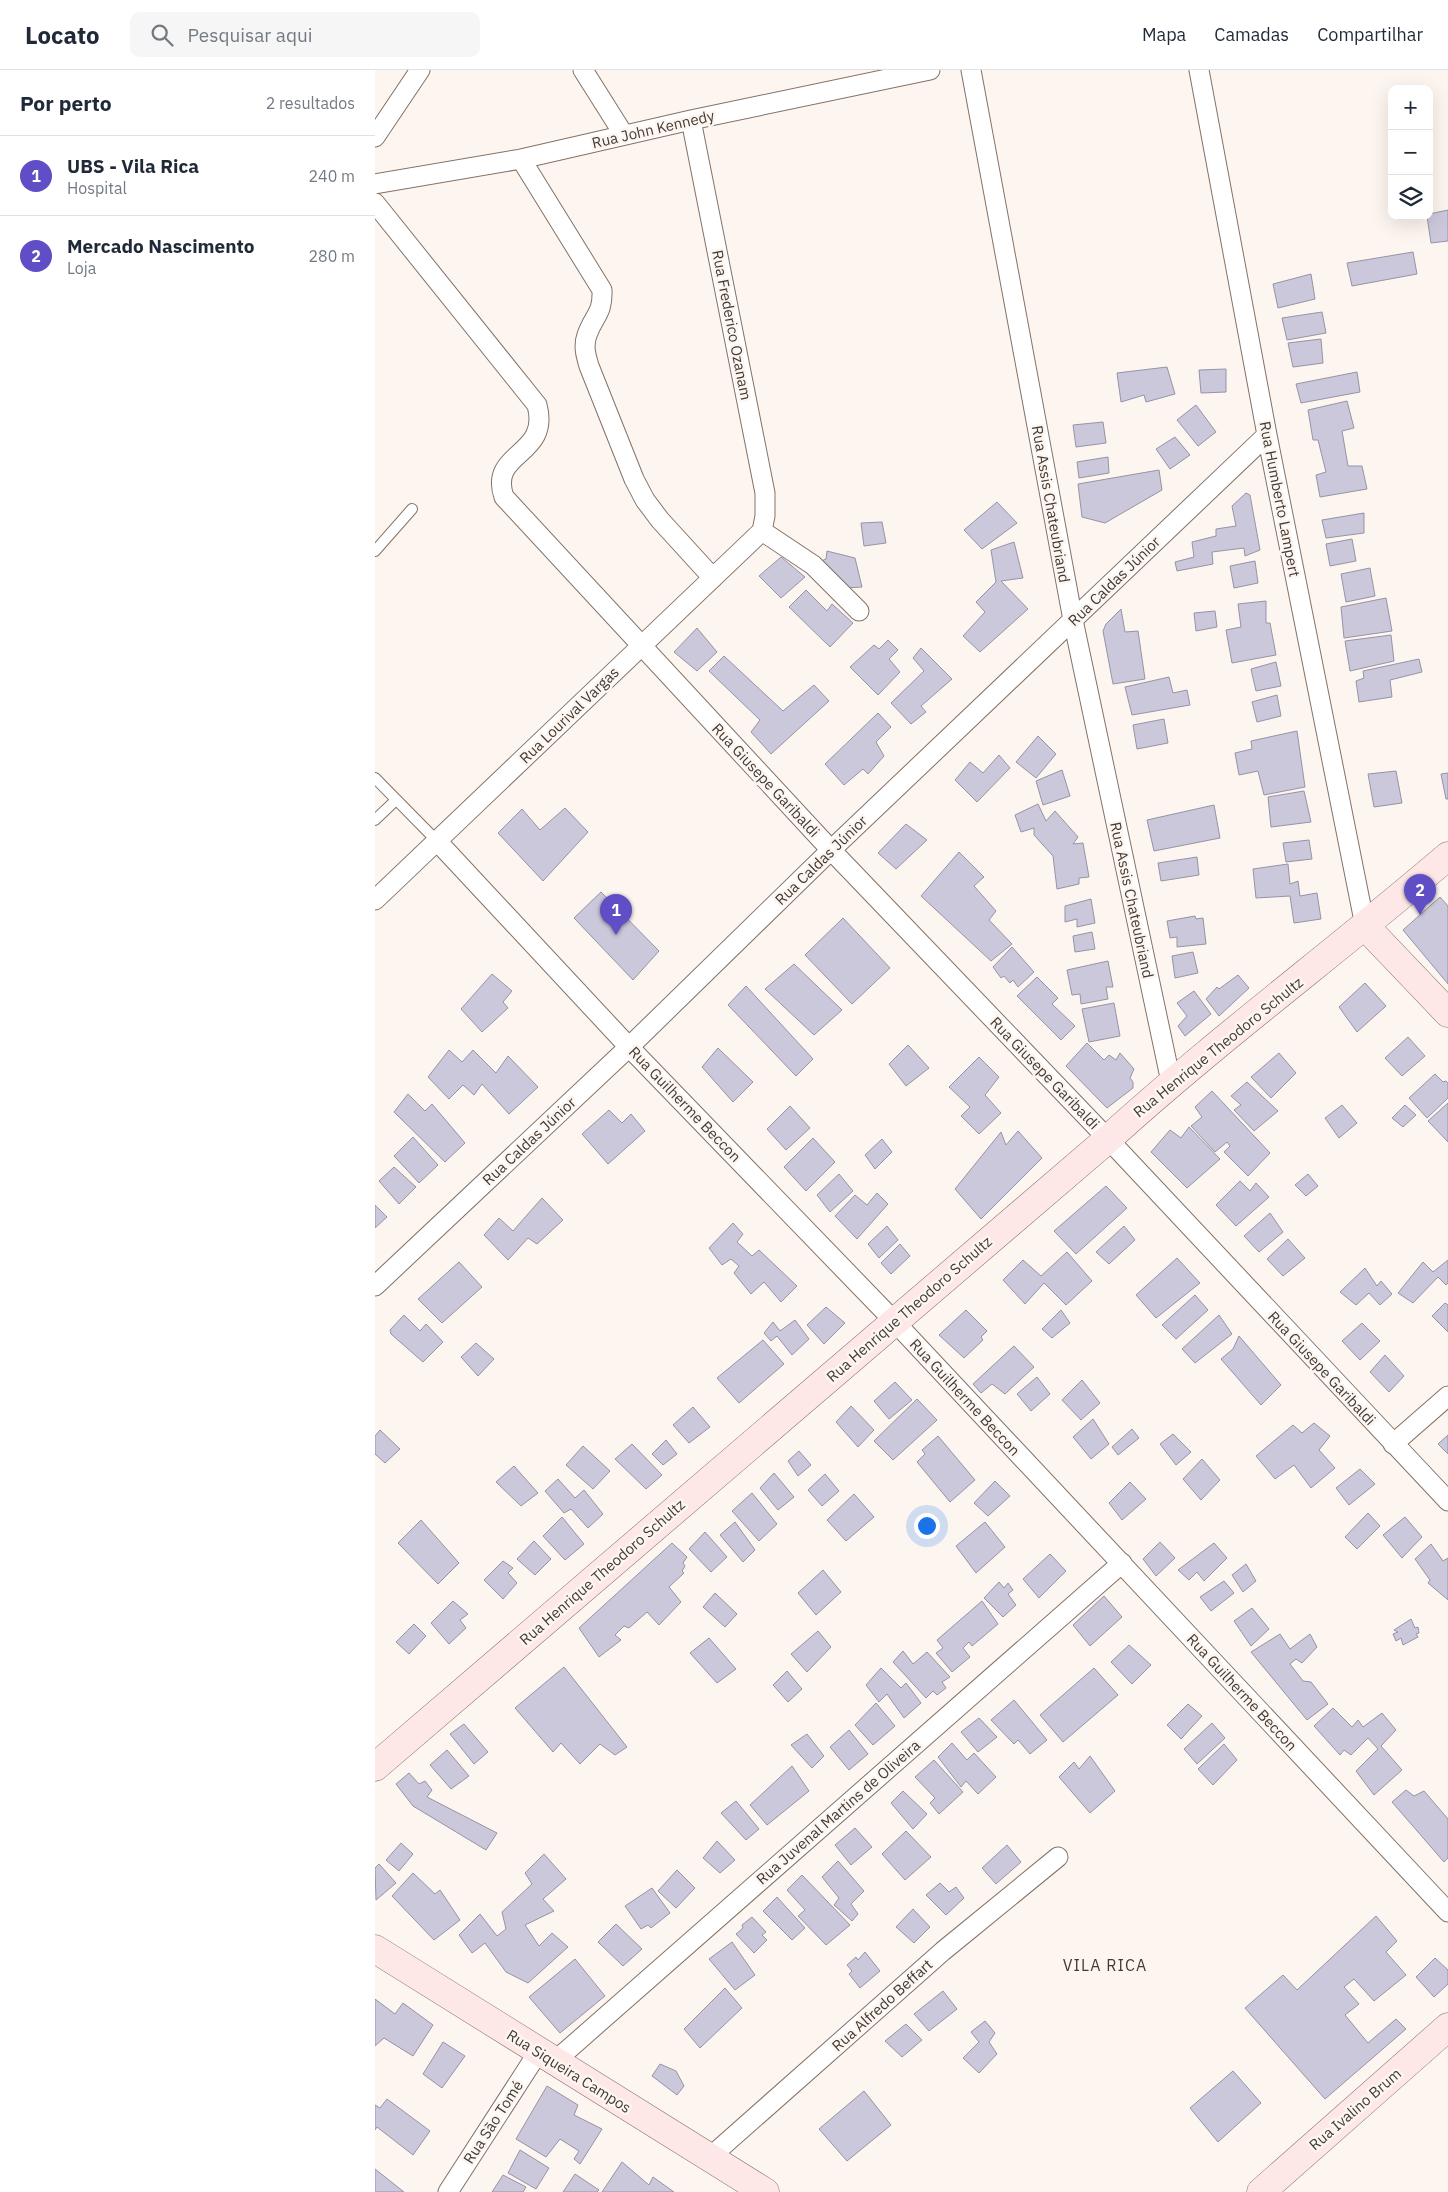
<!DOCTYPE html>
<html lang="pt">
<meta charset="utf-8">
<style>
:root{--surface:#fff;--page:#f6f6f7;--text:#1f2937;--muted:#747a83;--line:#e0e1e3;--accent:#604ec7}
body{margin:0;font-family:"IBM Plex Sans",sans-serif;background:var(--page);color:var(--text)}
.controls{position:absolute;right:15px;top:15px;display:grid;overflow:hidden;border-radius:10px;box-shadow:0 5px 20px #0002}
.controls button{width:45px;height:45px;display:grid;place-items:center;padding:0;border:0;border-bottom:1px solid var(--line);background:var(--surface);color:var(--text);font:25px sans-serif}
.you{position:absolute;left:551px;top:1455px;width:18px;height:18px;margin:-12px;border:4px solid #fff;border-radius:50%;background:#1a73e8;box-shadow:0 0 0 8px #1a73e833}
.badge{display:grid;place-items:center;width:32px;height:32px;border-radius:50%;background:var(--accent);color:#fff;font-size:16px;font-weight:700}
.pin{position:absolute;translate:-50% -41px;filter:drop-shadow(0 1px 2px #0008)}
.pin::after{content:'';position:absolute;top:26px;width:18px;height:15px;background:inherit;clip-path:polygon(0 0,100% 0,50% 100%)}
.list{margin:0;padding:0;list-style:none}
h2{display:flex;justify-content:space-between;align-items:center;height:65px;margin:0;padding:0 20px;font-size:21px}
h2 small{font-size:16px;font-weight:400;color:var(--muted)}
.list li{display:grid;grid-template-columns:32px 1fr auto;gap:15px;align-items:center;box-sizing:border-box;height:80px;padding:0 20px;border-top:1px solid var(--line)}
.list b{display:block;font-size:19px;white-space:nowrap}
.list p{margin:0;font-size:16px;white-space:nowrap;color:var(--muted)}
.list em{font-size:16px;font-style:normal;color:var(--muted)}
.icon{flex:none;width:28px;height:28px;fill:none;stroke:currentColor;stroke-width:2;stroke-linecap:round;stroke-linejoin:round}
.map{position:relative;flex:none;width:1073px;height:2122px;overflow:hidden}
header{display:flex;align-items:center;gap:30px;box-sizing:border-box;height:70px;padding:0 25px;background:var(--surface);border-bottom:1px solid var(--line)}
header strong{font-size:24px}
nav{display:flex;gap:28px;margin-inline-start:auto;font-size:18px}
.search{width:350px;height:45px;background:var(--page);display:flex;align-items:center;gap:12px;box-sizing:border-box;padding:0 18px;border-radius:10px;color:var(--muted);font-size:19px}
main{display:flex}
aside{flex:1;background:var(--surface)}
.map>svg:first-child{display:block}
.building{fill:#cbc8dc;stroke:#9693a6}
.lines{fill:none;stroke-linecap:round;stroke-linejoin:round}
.lane-casing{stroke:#837267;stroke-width:12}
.street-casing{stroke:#837267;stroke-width:21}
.secondary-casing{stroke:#837267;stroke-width:29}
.lane{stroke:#fff;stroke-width:10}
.street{stroke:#fff;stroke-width:19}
.secondary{stroke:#fee8e7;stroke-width:28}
.labels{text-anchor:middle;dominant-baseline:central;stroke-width:5;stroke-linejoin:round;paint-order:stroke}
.street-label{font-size:15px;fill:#423b35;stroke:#fdf5f0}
.neighbourhood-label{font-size:16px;letter-spacing:1px;fill:#423b35;stroke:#fdf5f0}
</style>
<header>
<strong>Locato</strong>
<div class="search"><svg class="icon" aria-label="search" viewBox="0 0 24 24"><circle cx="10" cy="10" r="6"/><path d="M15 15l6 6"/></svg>Pesquisar aqui</div>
<nav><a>Mapa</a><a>Camadas</a><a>Compartilhar</a></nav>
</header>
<main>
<aside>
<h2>Por perto<small>2 resultados</small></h2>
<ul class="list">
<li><span class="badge">1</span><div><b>UBS - Vila Rica</b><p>Hospital</p></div><em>240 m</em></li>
<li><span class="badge">2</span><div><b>Mercado Nascimento</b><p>Loja</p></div><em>280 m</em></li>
</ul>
</aside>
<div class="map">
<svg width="1073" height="2122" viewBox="0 0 1073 2122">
<rect width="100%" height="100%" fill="#fdf5f0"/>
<!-- building -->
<path class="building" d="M1073 140V171L1056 173 1052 146H1054V144Z
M1038 182 1042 204 977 216 972 193Z
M936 204 940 229 903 238 898 214Z
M947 242 951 263 912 270 907 248Z
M946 269 948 293 918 297 913 273Z
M792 297 800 324 771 332 769 325 746 332 742 303Z
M851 299V322L826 323 824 300Z
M982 302 985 322 926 333 921 314Z
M972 331 979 358 967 361 973 396H987L992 419 945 427 941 405 951 402 943 370H938L933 340Z
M821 335 841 362 823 376 802 350Z
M728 352 731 373 701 377 698 355Z
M800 367 815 385 795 399 781 379Z
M733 387 734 403 704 408 702 392Z
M784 400 787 420 730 453 707 447 703 414Z
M871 423 875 425 885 480 870 486 869 478 837 482 838 494 802 501 800 492 819 487 817 472 841 466V459L861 456 857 436Z
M622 432 642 453 607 479 589 460Z
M989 443V463L951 468 947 450Z
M507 452 511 473 489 476 486 453Z
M977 469 981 491 955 496 951 474Z
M639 472 648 508 626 511 653 539 605 582 588 566 610 542 601 532 621 512 616 480Z
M452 481 480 488 487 517 470 518 446 491 451 489Z
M406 487 430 507 406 528 384 506Z
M880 491 883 513 859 518 855 496Z
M995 498 1000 526 971 532 966 504Z
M431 520 452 541 457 534 478 553 455 577 414 537Z
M1011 528 1017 561 969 568 966 537Z
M891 531V553H895L901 585 857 593 851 560 866 557 863 534Z
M746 539 750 562 763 561 770 609 738 614 728 561 731 554Z
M840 541 842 557 821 561 819 543Z
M322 558 342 582 322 601 299 582Z
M1016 565 1019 591 975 601 970 571Z
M513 570 523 580 514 589 525 602 503 625 475 597 499 575 504 579Z
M546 578 577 609 546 636 551 642 536 654 516 633 549 601 538 588Z
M349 586 408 641 439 615 454 631 396 684 376 662 385 650 334 601Z
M1044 589 1047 602 1015 610 1017 627 984 632 981 611 989 608 988 601Z
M901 592 906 616 881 621 876 599Z
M794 607 798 623 812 620 815 635 757 645 750 617Z
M902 625 906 646 882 652 877 632Z
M503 643 516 657 501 672 509 686 493 704 488 699 469 715 450 694Z
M789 649 793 673 762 679 758 655Z
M922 661 930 717 889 725 883 701 864 705 860 683 877 679 876 671Z
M663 666 681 684 661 708 641 692Z
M624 685 635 698 602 732 580 710 595 692 608 703Z
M687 700 695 726 668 735 661 711Z
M1021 701 1027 733 999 737 993 704Z
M1073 703V729H1071L1066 704Z
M929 721 936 752 896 757 893 727Z
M663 734 671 751 680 741 703 767 698 774 708 773 714 807 704 808V814L682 819 678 786 659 765V758L646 762 640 745Z
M839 735 845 768 779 781 772 750Z
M190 738 213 762 168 811 123 763 147 739 165 760Z
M531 754 552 770 521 799 503 783Z
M934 770 937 789 911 792 908 773Z
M584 782 609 807 599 816 621 841 614 850 637 874 616 891 546 826Z
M822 787 824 805 786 811 783 793Z
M913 794 915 814 923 811 925 826 942 823 946 849 919 853 915 826 881 828 878 799Z
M226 822 284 881 258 910 199 848Z
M1065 827 1073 836V914L1028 860Z
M716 829 720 853 702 857V849L690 852V836Z
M820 846 821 849 828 848 831 874 802 877V867L795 868 792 851Z
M468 848 515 898 477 934 430 885Z
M717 862 720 879 700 882 698 866Z
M637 877 659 902 643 917 638 910 635 913 629 906 626 908 618 897Z
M818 882 823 903 800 908 797 886Z
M733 891 738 917H731L733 929 706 934 705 924 697 925 692 900Z
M419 894 467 940 439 965 390 919Z
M117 904 137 921 128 932 133 938 107 962 86 939Z
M863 905 874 918 844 946 831 929 842 917 844 919Z
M662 907 683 928 677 934 700 956 686 970 642 926Z
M990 913 1011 936 982 962 964 937Z
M371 916 438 989 421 1006 353 935Z
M819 921 836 944 810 966 803 956 812 946 802 933Z
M739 933 745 966 714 972 707 939Z
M1033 967 1050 986 1027 1006 1010 988Z
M712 973 729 990 734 985 741 990 745 983 759 999 755 1008 758 1012V1018L732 1038 691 996Z
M533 975 554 998 531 1016 514 994Z
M343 978 378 1012 358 1032 327 997Z
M74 980 87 992 98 980 121 1003 133 986 163 1017 134 1044 107 1014 99 1025 88 1015 74 1029 53 1007Z
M904 983 921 1003 896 1028 876 1007Z
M604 987 624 1007 610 1025 626 1043 604 1064 586 1046 595 1037 574 1017Z
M1060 1004 1068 1012 1071 1011 1073 1013V1028L1052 1048 1034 1028Z
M872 1012 903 1041 879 1061 859 1040 866 1035 856 1026Z
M837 1021 895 1083 873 1106 849 1082 855 1076 852 1072 840 1082 816 1056 827 1047 820 1037Z
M33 1024 50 1041 57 1034 90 1073 70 1092 19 1042Z
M1073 1033V1072L1053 1051Z
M967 1035 982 1053 964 1068 950 1048Z
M1030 1035 1041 1045 1028 1057 1017 1048Z
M415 1036 435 1058 411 1080 392 1059Z
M234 1040 247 1053 256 1044 270 1061 233 1094 207 1064Z
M814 1057 845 1089 812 1118 776 1082 795 1060 806 1068Z
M643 1061 667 1088 606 1149 580 1119 626 1062 631 1075Z
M38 1067 63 1095 44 1113 19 1086Z
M438 1068 460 1092 431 1121 409 1097Z
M507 1069 517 1082 500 1099 490 1085Z
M19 1097 41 1117 24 1134 4 1111Z
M464 1104 478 1121 455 1142 442 1125Z
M933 1104 943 1116 931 1126 920 1115Z
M865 1111 875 1121 881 1113 894 1127 861 1156 841 1135Z
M731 1116 752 1138 701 1184 679 1161Z
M502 1123 513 1134 482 1169 460 1146 480 1125 492 1135Z
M167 1128 188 1150 162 1174 153 1168 133 1190 109 1165 124 1148 138 1161Z
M0 1135 12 1147 0 1158Z
M895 1143 908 1162 884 1182 869 1166Z
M358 1153 368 1164 362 1172 377 1186 384 1180 422 1216 406 1232 389 1212 376 1224 359 1203 364 1196 356 1189 347 1195 334 1178Z
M512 1156 523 1170 504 1188 493 1174Z
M749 1156 760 1170 734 1194 721 1182Z
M913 1169 930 1188 908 1206 892 1189Z
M525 1174 535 1186 516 1204 506 1193Z
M692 1182 717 1211 691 1235 669 1213 650 1234 628 1210 648 1190 666 1206Z
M802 1188 825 1213 781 1248 761 1225Z
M1073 1190V1213L1071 1215 1063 1207 1038 1233 1023 1223 1048 1192 1058 1202Z
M84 1192 107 1217 67 1253 43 1229Z
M990 1198 1002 1216 1006 1211 1017 1224 1005 1235 994 1223 981 1235 965 1222Z
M820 1225 833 1240 801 1269 787 1255Z
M1070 1233 1073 1235V1262L1057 1246Z
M451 1237 470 1253 449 1274 432 1255Z
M591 1240 612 1261 606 1267 608 1270 589 1288 564 1265Z
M686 1240 695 1253 677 1268 667 1259Z
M29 1245 45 1261 51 1254 68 1272 48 1292 16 1264 15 1260Z
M844 1245 857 1264 820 1293 807 1279Z
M420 1250 434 1269 417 1285 402 1266 396 1271 389 1263 398 1252 405 1261Z
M987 1253 1005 1271 985 1290 967 1271Z
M864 1266 906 1315 886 1335 846 1289 858 1279Z
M388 1270 409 1294 364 1333 342 1308Z
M101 1273 119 1289 103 1306 86 1287Z
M639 1276 659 1297 630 1324 617 1314 606 1323 598 1314Z
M1010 1285 1029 1306 1014 1322 995 1302Z
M662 1307 675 1324 656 1341 642 1324Z
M707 1310 725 1333 706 1350 687 1330Z
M520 1312 537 1330 514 1349 499 1331Z
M542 1329 562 1350 518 1390 499 1371Z
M476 1336 499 1360 483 1377 461 1352Z
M318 1337 335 1357 314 1373 298 1355Z
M718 1349 734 1374 716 1389 698 1367Z
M939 1353 955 1366 944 1380 960 1398 936 1418 919 1395 900 1409 881 1386 918 1355 927 1363Z
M757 1359 764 1368 743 1385 737 1377Z
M5 1360 25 1379 10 1393 0 1384V1366Z
M798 1364 816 1382 801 1395 785 1374Z
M1073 1365V1384L1063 1374Z
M563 1366 600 1410 575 1432 542 1392 550 1384 547 1380Z
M291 1370 302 1384 288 1395 277 1384Z
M257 1374 287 1405 271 1419 240 1389Z
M208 1376 235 1401 218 1419 191 1395Z
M424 1381 436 1395 423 1406 413 1391Z
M827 1389 845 1410 826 1430 808 1409Z
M139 1396 163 1423 146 1436 121 1412Z
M985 1399 1000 1414 974 1435 961 1418Z
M399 1403 419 1427 403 1440 385 1418Z
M450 1404 464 1421 447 1436 433 1420Z
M183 1409 200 1428 209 1420 228 1444 213 1458 196 1439 189 1443 170 1421Z
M620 1411 635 1426 613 1446 599 1433Z
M755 1412 771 1429 747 1450 734 1433Z
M377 1423 402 1454 384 1471 357 1441Z
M479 1424 499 1447 471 1471 452 1450Z
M993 1443 1005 1456 982 1479 970 1467Z
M187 1447 209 1474 190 1490 168 1466Z
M1030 1447 1047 1467 1027 1488 1008 1465Z
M46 1450 84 1493 63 1514 23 1473Z
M360 1452 380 1480 368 1492 345 1465Z
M610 1452 630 1477 601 1503 581 1476Z
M330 1462 352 1487 336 1502 314 1479Z
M159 1471 176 1489 160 1505 142 1489Z
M785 1472 800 1488 781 1506 768 1489Z
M297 1473 312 1487 308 1493 310 1496 307 1501 309 1503 294 1517 306 1532 284 1555 272 1542 254 1558 249 1556 240 1565 246 1570 224 1587 204 1558Z
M839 1473 852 1488 829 1511 822 1502 814 1510 803 1500Z
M1056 1474 1068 1491 1073 1488V1530L1053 1513 1055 1510 1040 1489Z
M675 1484 691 1501 664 1528 648 1509Z
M128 1491 138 1498 133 1503 142 1513 128 1529 109 1510Z
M871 1494 881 1511 868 1522 857 1505Z
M448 1500 466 1522 441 1545 423 1523Z
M849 1511 859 1523 836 1541 825 1527Z
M624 1512 629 1518 633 1513 638 1520 633 1524 641 1535 628 1547 609 1528Z
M340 1523 362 1544 350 1557 328 1537Z
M729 1526 747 1547 715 1576 698 1555Z
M78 1531 93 1544 85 1550 91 1558 74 1574 56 1553Z
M607 1531 623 1554 597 1576 594 1572 588 1578 595 1587 577 1602 561 1583 568 1578 562 1570Z
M877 1538 894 1559 876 1576 859 1551Z
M1036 1549 1040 1558 1043 1557 1044 1563 1041 1564 1043 1567 1028 1575 1026 1568 1021 1571 1018 1564 1023 1562 1019 1560Z
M39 1554 51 1566 34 1584 21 1572Z
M443 1561 456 1577 432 1602 416 1584Z
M905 1564 915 1579 935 1564 942 1577 927 1593 921 1589 915 1594 928 1611 936 1612 953 1634 932 1650 876 1582Z
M334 1568 361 1599 342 1613 315 1583Z
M754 1575 776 1595 757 1614 736 1592Z
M528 1581 538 1594 552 1582 575 1607 567 1612 571 1618 562 1625 558 1621 551 1628 518 1592Z
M189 1597 252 1677 240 1685 225 1674 205 1694 186 1673 178 1682 140 1638Z
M506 1598 526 1618 531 1613 546 1633 529 1648 512 1624 504 1632 491 1615Z
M719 1598 743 1625 688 1672 665 1645Z
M412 1601 427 1619 413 1632 398 1615Z
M639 1630 672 1670 655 1684 643 1670 639 1674 616 1650Z
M501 1633 520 1656 498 1675 480 1655Z
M813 1634 827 1646 806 1669 792 1655Z
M958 1638 977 1657 983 1650 988 1657 1007 1643 1021 1660 1006 1676 1027 1700 999 1725 981 1701 1003 1679 993 1668 976 1685 969 1680 965 1685 939 1656Z
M604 1648 622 1667 603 1682 586 1662Z
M837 1653 850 1668 822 1694 809 1679Z
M89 1654 113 1682 99 1694 75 1664Z
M474 1660 493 1684 474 1700 455 1677Z
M432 1664 449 1686 437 1698 416 1675Z
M577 1673 592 1690 599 1683 621 1707 603 1724 591 1711 586 1717 563 1687Z
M849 1674 862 1690 838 1715 823 1699Z
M72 1680 94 1706 76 1719 55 1695Z
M715 1686 740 1721 715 1743 684 1707 699 1692 704 1699Z
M559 1690 588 1722 564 1744 555 1733 560 1728 540 1707Z
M417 1696 434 1721 392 1755 375 1735Z
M34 1703 44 1714 50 1711 57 1720 52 1727 122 1763 111 1780 38 1736 21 1714Z
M1031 1720 1039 1726 1049 1721 1073 1749V1788L1069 1792 1017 1732Z
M528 1721 552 1744 538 1759 516 1733Z
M361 1731 384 1759 371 1770 346 1743Z
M480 1758 497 1777 476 1795 460 1775Z
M531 1761 556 1787 530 1810 507 1784Z
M342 1771 360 1790 345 1803 328 1788Z
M26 1773 38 1784 24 1801 11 1790Z
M632 1775 646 1792 621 1814 607 1798Z
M169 1784 191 1809 168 1829 179 1841 150 1855 164 1876 177 1863 193 1877 153 1913 131 1902 110 1873 97 1883 84 1865 105 1844 122 1866 131 1859 127 1842 157 1814 150 1803Z
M463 1791 489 1821 476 1834 483 1844 477 1851 459 1835 464 1828 447 1807Z
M4 1794 21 1813 1 1830 0 1798Z
M302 1800 320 1818 301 1838 283 1821Z
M38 1803 60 1824 65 1820 85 1850 59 1870 17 1826Z
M427 1805 475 1855 451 1875 423 1846 430 1840 412 1820Z
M565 1813 574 1822 581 1817 589 1828 571 1845 551 1825Z
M277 1818 295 1843 276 1858 273 1855 266 1859 250 1836Z
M402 1827 430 1858 417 1870 388 1841Z
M538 1839 555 1857 539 1873 521 1857Z
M1001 1846 1022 1871 1011 1882 1031 1905 999 1931 979 1909 969 1917 984 1934 970 1945 993 1973 1021 1949 1031 1959 950 2029 870 1938 908 1905 922 1920Z
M377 1847 391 1862 387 1865 392 1870 379 1883 361 1864 368 1858 367 1855Z
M241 1854 267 1879 248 1896 223 1872Z
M357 1872 380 1905 360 1920 334 1889Z
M490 1882 505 1901 485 1918 474 1904 477 1901 472 1895 481 1887 483 1890Z
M1060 1888 1073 1900V1914L1059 1927 1041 1907Z
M200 1889 230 1926 185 1963 154 1927Z
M350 1918 367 1938 325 1978 309 1959Z
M568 1921 582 1939 554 1961 539 1944Z
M0 1929 20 1944 28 1933 58 1955 38 1986 9 1968 0 1976Z
M610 1951 620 1963 614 1972 622 1984 604 2003 588 1988 604 1972 596 1962Z
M531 1954 547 1970 527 1987 510 1971Z
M68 1972 90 1986 67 2018 48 2004Z
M285 1994 301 2001 309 2016 302 2025 277 2006Z
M858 2001 886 2033 843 2072 815 2038Z
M172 2016 203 2035 199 2045 227 2059 205 2094 199 2089 204 2081 185 2069 171 2087 141 2069Z
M489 2021 516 2055 472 2091 444 2059Z
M12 2029 55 2061 38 2085 2 2057 0 2060V2035L5 2038Z
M145 2080 174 2098 161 2119 133 2103Z
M247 2092 274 2115 278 2107 299 2122H227Z
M0 2099 29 2122H0Z
M200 2104 224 2120 222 2122H188Z
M128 2105 151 2117 148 2122H117Z"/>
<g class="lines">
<!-- lane casing -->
<g class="lane-casing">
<path id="lane" d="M0 481 37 439
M0 708 62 771
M0 750 21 730"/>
</g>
<!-- street casing -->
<g class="street-casing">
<path id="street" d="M208 0 249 65
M596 0 698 550 796 1012
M824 0 892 365 990 856
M316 50 390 423V446L387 461
M0 67 45 0
M146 89 227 220C228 244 219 245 212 265 208 276 211 286 214 296L259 409 270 430 285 450 338 508
M0 114 146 89 316 50 555 0
M0 133 162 335C176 387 113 381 129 427L456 780 733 1069 1073 1431
M387 461 438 495 484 541
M62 771 254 977 519 1251 1073 1842
M0 830 387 461
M0 1216 254 977 456 780 892 365
M1018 1374 1073 1326
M180 1991 747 1493
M334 2088 568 1881 683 1787
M73 2122 164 1981"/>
</g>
<!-- secondary casing -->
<g class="secondary-casing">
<path id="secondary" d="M990 856 1073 943
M0 1697 733 1069C842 970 961 882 1073 786
M0 1879 390 2122
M886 2122 1073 1957"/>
</g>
<!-- lane -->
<use href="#lane" class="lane"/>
<!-- street -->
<use href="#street" class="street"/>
<!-- secondary -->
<use href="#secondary" class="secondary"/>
</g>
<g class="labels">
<!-- street labels -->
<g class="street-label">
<text transform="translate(278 59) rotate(-13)">Rua John Kennedy</text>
<text transform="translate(357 255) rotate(79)">Rua Frederico Ozanam</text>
<text transform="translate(905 429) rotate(79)">Rua Humberto Lampert</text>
<text transform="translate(676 434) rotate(80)">Rua Assis Chateubriand</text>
<text transform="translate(739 511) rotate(-44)">Rua Caldas Júnior</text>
<text transform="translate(194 645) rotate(-44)">Rua Lourival Vargas</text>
<text transform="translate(391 710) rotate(47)">Rua Giusepe Garibaldi</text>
<text transform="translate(446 790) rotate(-44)">Rua Caldas Júnior</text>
<text transform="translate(757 830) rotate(78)">Rua Assis Chateubriand</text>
<text transform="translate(843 977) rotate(-39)">Rua Henrique Theodoro Schultz</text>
<text transform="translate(670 1003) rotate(46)">Rua Giusepe Garibaldi</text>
<text transform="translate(310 1034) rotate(46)">Rua Guilherme Beccon</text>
<text transform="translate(154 1071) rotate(-43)">Rua Caldas Júnior</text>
<text transform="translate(534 1239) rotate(-41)">Rua Henrique Theodoro Schultz</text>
<text transform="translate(947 1298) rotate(47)">Rua Giusepe Garibaldi</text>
<text transform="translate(590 1327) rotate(47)">Rua Guilherme Beccon</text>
<text transform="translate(227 1502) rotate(-41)">Rua Henrique Theodoro Schultz</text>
<text transform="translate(867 1622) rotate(47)">Rua Guilherme Beccon</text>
<text transform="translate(463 1742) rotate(-41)">Rua Juvenal Martins de Oliveira</text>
<text transform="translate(507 1935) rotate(-42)">Rua Alfredo Beffart</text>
<text transform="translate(194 2001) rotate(32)">Rua Siqueira Campos</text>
<text transform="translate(980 2039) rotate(-41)">Rua Ivalino Brum</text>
<text transform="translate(118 2052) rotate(-57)">Rua São Tomé</text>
</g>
<!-- neighbourhood labels -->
<g class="neighbourhood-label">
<text x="730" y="1895">VILA RICA</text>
</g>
</g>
</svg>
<div class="controls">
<button>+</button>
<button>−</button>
<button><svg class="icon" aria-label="layers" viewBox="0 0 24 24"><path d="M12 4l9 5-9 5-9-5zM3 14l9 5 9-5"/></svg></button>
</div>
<div class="you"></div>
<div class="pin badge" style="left:241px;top:865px">1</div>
<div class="pin badge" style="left:1045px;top:845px">2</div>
</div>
</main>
